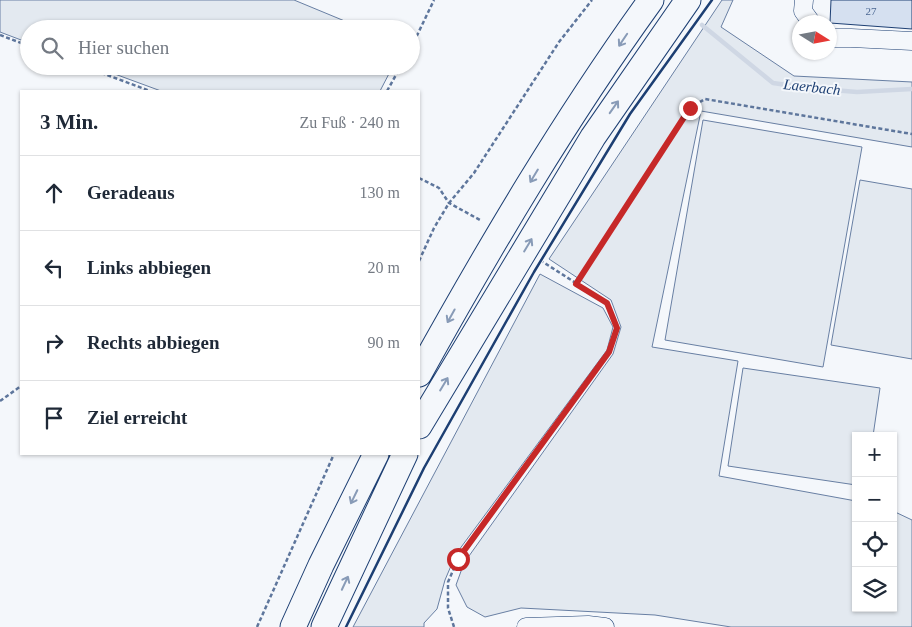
<!DOCTYPE html>
<html lang="de">
<meta charset="utf-8">
<style>
:root{--surface:#fff;--page:#f6f6f7;--text:#1f2937;--muted:#747a83;--line:#e0e1e3}
body{margin:0;font-family:"Times New Roman",serif;background:var(--page);color:var(--text)}
.controls{position:absolute;right:15px;bottom:15px;display:grid;overflow:hidden;border-radius:0px;box-shadow:0 1px 4px #0004}
.controls button{width:45px;height:45px;display:grid;place-items:center;padding:0;border:0;border-bottom:1px solid var(--line);background:var(--surface);color:var(--text);font:25px sans-serif}
.compass{position:absolute;left:792px;top:15px;width:45px;height:45px;border-radius:50%;background:var(--surface);box-shadow:0 1px 4px #0004;rotate:101deg}
.stop{position:absolute;width:15px;height:15px;margin:-11px;border:4px solid #c62828;border-radius:50%;background:#fff}
.stop.end{background:#c62828;border-color:#fff;box-shadow:0 1px 5px #0008}
.list{margin:0;padding:0;list-style:none}
h2{display:flex;justify-content:space-between;align-items:center;height:65px;margin:0;padding:0 20px;font-size:21px}
h2 small{font-size:16px;font-weight:400;color:var(--muted)}
.list li{display:grid;grid-template-columns:32px 1fr auto;gap:15px;align-items:center;box-sizing:border-box;height:75px;padding:0 20px;border-top:1px solid var(--line)}
.list b{display:block;font-size:19px;white-space:nowrap}
.list em{font-size:16px;font-style:normal;color:var(--muted)}
.icon{flex:none;width:28px;height:28px;fill:none;stroke:currentColor;stroke-width:2;stroke-linecap:round;stroke-linejoin:round}
.map{position:relative;flex:none;width:912px;height:627px;overflow:hidden}
.search{position:absolute;background:var(--surface);box-shadow:0 1px 4px #0004;left:20px;top:20px;width:400px;height:55px;display:flex;align-items:center;gap:12px;box-sizing:border-box;padding:0 18px;border-radius:28px;color:var(--muted);font-size:19px}
.panel{position:absolute;background:var(--surface);box-shadow:0 1px 4px #0004;left:20px;top:90px;width:400px;height:365px;border-radius:0px}
.map>svg:first-child{display:block}
.green{fill:#e3e9f0;stroke:#687fa3}
.lines{fill:none;stroke-linecap:round;stroke-linejoin:round}
.stream{stroke:#cfd7e4;stroke-width:4.5}
.building{fill:#d5e0f0;stroke:#1d3f73}
.minor-casing{stroke:#1d3f73;stroke-width:19}
.highway-casing{stroke:#1d3f73;stroke-width:27}
.path{stroke:#5e769c;stroke-width:2.5;stroke-dasharray:4 2.5;stroke-linecap:butt}
.minor{stroke:#f4f7fb;stroke-width:18}
.highway{stroke:#f4f7fb;stroke-width:25}
.wall{stroke:#1d3f73;stroke-width:2.5}
.oneway{stroke:#889bb7}
.route{stroke:#c62828;stroke-width:6}
.labels{text-anchor:middle;dominant-baseline:central;stroke-width:4;stroke-linejoin:round;paint-order:stroke}
.number-label{font-size:11px;fill:#4b6792}
.water-label{font-size:15px;font-style:italic;fill:#1d3f73;stroke:#f4f7fb}
</style>
<div class="map">
<svg width="912" height="627" viewBox="0 0 912 627">
<rect width="100%" height="100%" fill="#f4f7fb"/>
<!-- green -->
<path class="green" d="M0 0H294L364 29H29V43L0 32Z
M722 0H733L721 27 794 76 912 82V147L701 111 652 347 738 361 719 476 856 501V608H893V511L912 520V627H731L655 615 521 608 485 617 467 607 456 585 464 563 613 354 621 327 611 300 549 259Z
M93 66H393L380 91H161Z
M703 120 862 147 823 367 665 340Z
M860 180 912 189V359L831 345Z
M540 274 603 308 613 327 607 350 456 554 445 580 437 609 424 623V627H353Z
M743 368 880 388 873 436H856V485L728 466Z"/>
<g class="lines">
<!-- stream -->
<path class="stream" d="M702 25 773 83 808 88 857 92 912 89"/>
</g>
<!-- building -->
<path class="building" d="M831 0H912V29L830 23Z"/>
<g class="lines">
<!-- minor casing -->
<g class="minor-casing">
<path id="minor" d="M804 0 803 11 811 22
M830 38H851L912 41
M526 627 588 625 605 627"/>
</g>
<!-- highway casing -->
<g class="highway-casing">
<path id="highway" d="M419 374C490 246 565 119 651 0
M419 426 593 137 688 0
M293 627 321 565 376 454
M324 627 405 454"/>
</g>
<!-- path -->
<path class="path" d="M0 35 29 46
M411 48 434 0
M83 66 150 91
M387 91 401 66
M419 178 439 188 449 203 480 220
M419 261 434 228 449 203 474 173 559 42 592 0
M576 284 690 108 705 99 912 134
M0 401 21 386
M257 627 334 454
M454 627 448 608V582L458 559 609 352 617 328 607 303 543 262"/>
<!-- minor -->
<use href="#minor" class="minor"/>
<!-- highway -->
<use href="#highway" class="highway"/>
<!-- wall -->
<path class="wall" d="M346 627 424 468 534 272 630 114 712 0"/>
</g>
<!-- one-way arrows -->
<defs><path id="oneway-shaft" d="M-6 0H5M1.5-3L5.5 0L1.5 3" fill="none" stroke-width="1.6" stroke-linecap="round" stroke-linejoin="round" transform="scale(1.25)"/></defs>
<g class="oneway">
<use href="#oneway-shaft" transform="translate(623 40) rotate(124)"/>
<use href="#oneway-shaft" transform="translate(614 107) rotate(-55)"/>
<use href="#oneway-shaft" transform="translate(534 176) rotate(121)"/>
<use href="#oneway-shaft" transform="translate(528 245) rotate(-59)"/>
<use href="#oneway-shaft" transform="translate(451 316) rotate(119)"/>
<use href="#oneway-shaft" transform="translate(444 384) rotate(-59)"/>
<use href="#oneway-shaft" transform="translate(354 497) rotate(116)"/>
<use href="#oneway-shaft" transform="translate(345 583) rotate(-65)"/>
</g>
<g class="lines">
<!-- route -->
<path class="route" d="M458 559 609 352 617 328 607 303 576 284 690 108"/>
</g>
<g class="labels">
<!-- number labels -->
<g class="number-label">
<text x="871" y="11">27</text>
</g>
<!-- water labels -->
<g class="water-label">
<text transform="translate(812 87) rotate(6)">Laerbach</text>
</g>
</g>
</svg>
<div class="controls">
<button>+</button>
<button>−</button>
<button><svg class="icon" aria-label="locate" viewBox="0 0 24 24"><circle cx="12" cy="12" r="6"/><path d="M12 2v4M12 18v4M2 12h4M18 12h4"/></svg></button>
<button><svg class="icon" aria-label="layers" viewBox="0 0 24 24"><path d="M12 4l9 5-9 5-9-5zM3 14l9 5 9-5"/></svg></button>
</div>
<svg class="compass" viewBox="-18 -18 36 36"><path d="M0-13l5 13h-10z" fill="#e53935"/><path d="M0 13l5-13h-10z" fill="#747a83"/></svg>
<div class="stop" style="left:458px;top:559px"></div>
<div class="stop end" style="left:690px;top:108px"></div>
<div class="search"><svg class="icon" aria-label="search" viewBox="0 0 24 24"><circle cx="10" cy="10" r="6"/><path d="M15 15l6 6"/></svg>Hier suchen</div>
<section class="panel">
<h2>3 Min.<small>Zu Fuß · 240 m</small></h2>
<ul class="list">
<li><svg class="icon" aria-label="ahead" viewBox="0 0 24 24"><path d="M12 20V5M6 11l6-6 6 6"/></svg><div><b>Geradeaus</b></div><em>130 m</em></li>
<li><svg class="icon" aria-label="left" viewBox="0 0 24 24"><path d="M17 20v-9H6M10 6l-5 5 5 5"/></svg><div><b>Links abbiegen</b></div><em>20 m</em></li>
<li><svg class="icon" aria-label="right" viewBox="0 0 24 24"><path d="M7 20v-9h11M14 6l5 5-5 5"/></svg><div><b>Rechts abbiegen</b></div><em>90 m</em></li>
<li><svg class="icon" aria-label="arrive" viewBox="0 0 24 24"><path d="M6 21V4h12l-3 4 3 4H6"/></svg><div><b>Ziel erreicht</b></div></li>
</ul>
</section>
</div>
